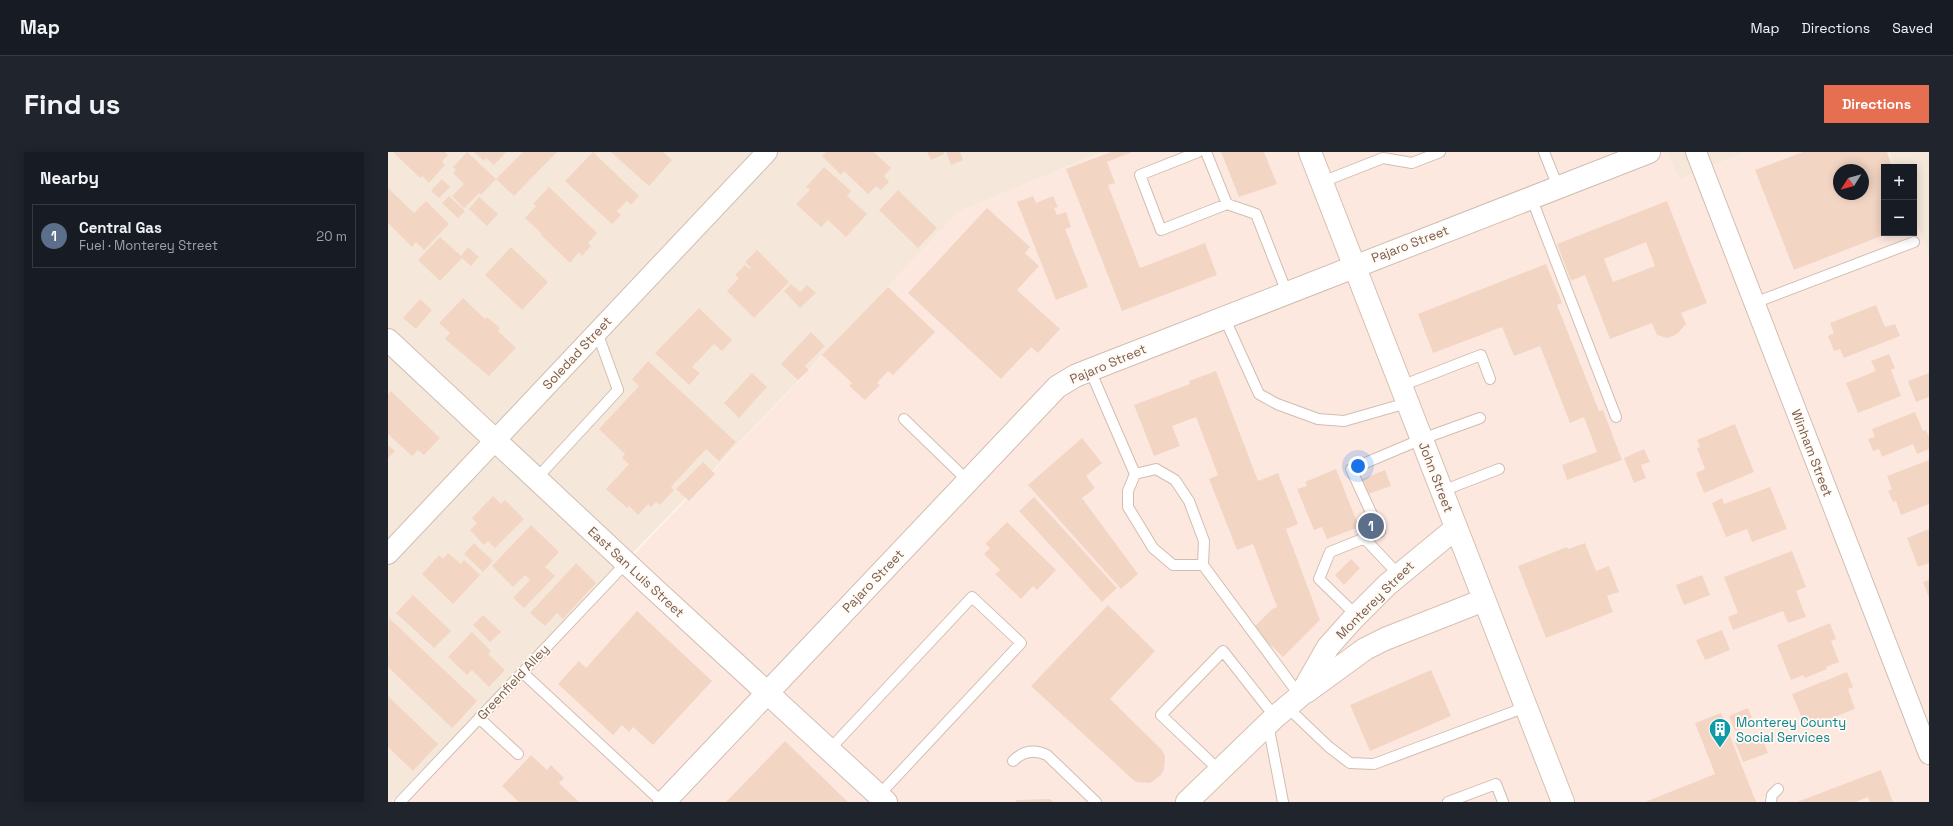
<!DOCTYPE html>
<meta charset="utf-8">
<style>
:root{--surface:#171b24;--page:#20242c;--text:#f1f3f6;--muted:#9ea1a6;--line:#363941;--accent:#e76f51}
body{margin:0;font-family:"Space Grotesk",sans-serif;background:var(--page);color:var(--text)}
.controls{position:absolute;right:12px;top:12px;display:grid;overflow:hidden;border-radius:0px;box-shadow:0 2px 10px #0003}
.controls button{width:36px;height:36px;display:grid;place-items:center;padding:0;border:0;border-bottom:1px solid var(--line);background:var(--surface);color:var(--text);font:20px sans-serif}
.compass{position:absolute;left:1445px;top:12px;width:36px;height:36px;border-radius:50%;background:var(--surface);box-shadow:0 2px 10px #0003;rotate:233deg}
.you{position:absolute;left:970px;top:314px;width:14px;height:14px;margin:-10px;border:3px solid #fff;border-radius:50%;background:#1a73e8;box-shadow:0 0 0 6px #1a73e833}
.badge{display:grid;place-items:center;width:26px;height:26px;border-radius:50%;background:var(--accent);color:#fff;font-size:13px;font-weight:700}
.pin{position:absolute;translate:-50% -50%;border:2px solid #fff;box-shadow:0 1px 4px #0006}
.list{margin:0;padding:0;list-style:none}
h2{display:flex;justify-content:space-between;align-items:center;height:52px;margin:0;padding:0 16px;font-size:17px}
h2 small{font-size:13px;font-weight:400;color:var(--muted)}
.list li{display:grid;grid-template-columns:26px 1fr auto;gap:12px;align-items:center;box-sizing:border-box;height:64px;margin:0 8px 8px;padding:0 8px;border:1px solid var(--line);border-radius:0px}
.list b{display:block;font-size:15px;white-space:nowrap}
.list p{margin:0;font-size:13px;white-space:nowrap;color:var(--muted)}
.list em{font-size:13px;font-style:normal;color:var(--muted)}
.map{position:relative;flex:none;width:1541px;height:650px;overflow:hidden;border-radius:0px}
header{display:flex;align-items:center;gap:24px;box-sizing:border-box;height:56px;padding:0 20px;background:var(--surface);border-bottom:1px solid var(--line)}
header strong{font-size:19px}
nav{display:flex;gap:22px;margin-inline-start:auto;font-size:14px}
.intro{display:flex;align-items:center;justify-content:space-between;box-sizing:border-box;height:96px;padding:0 24px}
h1{margin:0;font-size:28px}
.button{padding:10px 18px;border-radius:0px;background:var(--accent);color:#fff;font-size:14px;font-weight:700}
main{display:flex;gap:24px;padding:0 24px}
aside{flex:1;background:var(--surface);border-radius:0px;box-shadow:0 2px 10px #0003}
.map>svg:first-child{display:block}
.residential{fill:#f5e8da}
.commercial{fill:#fde8e0;fill-rule:evenodd}
.building{fill:#f3d5c3;fill-rule:evenodd}
.lines{fill:none;stroke-linecap:round;stroke-linejoin:round}
.service-casing{stroke:#d1beb0;stroke-width:12}
.minor-casing{stroke:#d1beb0;stroke-width:22}
.tertiary-casing{stroke:#d1beb0;stroke-width:24}
.secondary-casing{stroke:#d6c0b0;stroke-width:24}
.service{stroke:#fff;stroke-width:10}
.minor{stroke:#fff;stroke-width:20}
.tertiary{stroke:#fff;stroke-width:22}
.secondary{stroke:#fff;stroke-width:22}
.labels{text-anchor:middle;dominant-baseline:central;stroke-width:3.5;stroke-linejoin:round;paint-order:stroke}
.street-label{font-size:13px;fill:#7a5c4d;stroke:#fffaf3}
.culture-label{font-size:13px;fill:#0d838f;stroke:#fffaf3;text-anchor:start}
</style>
<header>
<strong>Map</strong>
<nav><a>Map</a><a>Directions</a><a>Saved</a></nav>
</header>
<div class="intro"><h1>Find us</h1><a class="button">Directions</a></div>
<main>
<aside>
<h2>Nearby<small></small></h2>
<ul class="list">
<li><span class="badge" style="background:#5c6f8a">1</span><div><b>Central Gas</b><p>Fuel · Monterey Street</p></div><em>20 m</em></li>
</ul>
</aside>
<div class="map">
<svg width="1541" height="650" viewBox="0 0 1541 650">
<rect width="100%" height="100%" fill="#fdf6ec"/>
<!-- residential -->
<path class="residential" d="M0 0H714L571 60 330 313 3 650H0Z
M1279 0H1358L1291 28Z
M1501 0H1541V103L1526 64V15H1507Z"/>
<!-- commercial -->
<path class="commercial" d="M714 0H1279L1291 28 1358 0H1501L1507 15H1496V81H1526V64L1541 103V650H4L238 411 571 60ZM1451 18H1475V42H1451Z"/>
<!-- building -->
<path class="building" d="M5 0H57L60 3 54 9 57 13 41 31 34 24 32 26Z
M79 0 108 27 93 43 91 41 76 56 64 44 76 32 65 21 68 18 65 15Z
M86 0H118L106 13 98 6 96 9Z
M135 0H169L126 44 108 27Z
M205 0 251 44 243 53 239 49 229 59 233 63 224 72 177 29Z
M223 0H275L284 8 261 34Z
M438 0H486L503 16 496 24 501 30 493 38 488 34 480 42 456 19 453 23 434 4Z
M539 0H556V2L543 8Z
M558 0H572L575 8 563 13Z
M723 0H744L719 10 727 31 720 33 752 116 817 91 829 123 734 159 678 17Z
M833 0H876L889 32 851 45Z
M1415 0H1499L1504 15H1496V81H1501L1406 118 1367 18ZM1451 18H1475V42H1451Z
M436 15 463 39 459 44 479 62 458 85 440 68 433 75 408 52 422 38 418 35Z
M54 27 62 35 51 46 43 39Z
M161 35 209 81 200 91 203 94 194 104 191 100 182 111 153 83V81L137 66 148 54 145 52Z
M0 36 26 61 38 49 61 72 36 98 28 90 24 95 0 71Z
M510 38 549 76 530 96 491 58Z
M61 44 77 59 70 66 54 51Z
M645 44 648 51 665 44 670 55 666 56 669 63 678 60 683 75 677 77 700 135 668 148 629 50Z
M91 45 110 62 99 74 81 57Z
M1279 49 1319 151 1293 161 1298 172 1290 181 1285 184 1279 186 1269 183 1264 171 1222 187 1197 123 1183 129 1169 92ZM1258 90 1267 114 1225 130 1216 107Z
M599 56 642 95 637 101 651 114 629 138 672 177 650 201 643 195 613 227 520 141Z
M52 85 73 104 80 95 91 105 83 114 74 106 52 129 30 108Z
M123 95 160 130 134 158 97 123Z
M369 98 401 130 366 166 339 139 351 126 347 123 357 113 361 117 363 116 357 110Z
M1158 112 1174 151 1169 153 1211 259 1215 258 1234 308 1179 328 1174 313 1209 300 1196 265 1182 271 1152 194 1126 204 1114 175 1045 201 1030 162Z
M403 132 412 140 419 133 428 141 412 156 396 139Z
M500 135 547 180 505 223 500 219 489 231 492 233 477 248 461 234 464 231 434 203Z
M75 146 97 167 99 165 112 176 110 179 128 196 101 224 57 187 62 181 51 171Z
M32 147 44 158 28 177 15 166Z
M1488 153 1497 175 1507 172 1512 184 1456 206 1452 197 1446 199 1440 184 1446 181 1442 171Z
M311 156 344 188 334 199 326 192 304 215 312 221 301 233 267 201Z
M423 180 437 194 417 214 421 218 410 228 393 212Z
M1501 202 1507 216 1503 218 1513 244 1470 261 1458 231 1488 219 1483 209Z
M260 209 348 290 331 309 318 297 283 335 286 338 272 353 268 350 263 355 260 352 250 363 241 354 239 356 218 337 241 312 234 306 237 302 211 277 251 234 244 227Z
M828 219 870 329 890 321 910 372 898 377 932 468 895 505 865 476 884 457 889 455 865 392 849 398 821 327 830 323 808 265 784 274 792 294 766 304 746 253 802 232 801 229Z
M364 221 379 235 351 266 336 251Z
M1541 221V245L1528 250 1520 229Z
M3 239 52 286 36 303 30 298 24 304 0 282V242Z
M1527 260 1535 279 1538 278 1541 285V297L1529 302 1525 292 1494 305 1491 297 1485 299 1480 287 1487 285 1484 277Z
M1347 272 1366 320 1316 341 1308 321 1317 317 1309 296 1312 295 1309 288Z
M694 286 714 311 698 324 707 336 694 346 750 422 733 437 640 333Z
M0 293 7 299 0 306Z
M1256 297 1262 310 1253 313 1258 326 1246 331 1236 306Z
M1541 308V352L1513 363 1508 349 1505 350 1500 339 1504 337 1499 324Z
M315 310 327 322 301 349 288 337Z
M948 317 971 375 939 387 934 375 926 378 909 337 919 334 917 330Z
M997 318 1003 334 980 342 974 327Z
M1382 335 1399 377 1364 390 1359 377 1338 385 1324 351 1334 346 1336 352Z
M105 344 113 352 117 348 136 367 107 396 100 389 96 393 82 378 89 371 84 366Z
M646 345 729 436 714 450 631 359Z
M619 370 668 418 649 438 645 434 633 447 607 422 612 418 596 402 602 396 597 392Z
M143 373 171 400 157 415 167 424 136 456 125 446 142 428 137 423 125 435 104 414Z
M1541 377V411L1530 415 1519 386Z
M86 391 105 409 95 420 76 402Z
M1197 391 1208 419 1221 414 1231 440 1219 444 1225 460 1158 486 1130 414 1179 395 1180 397Z
M1404 399 1418 435 1408 439 1418 465 1400 471 1395 459 1345 478 1340 465 1350 461 1336 425Z
M60 401 73 412 76 408 92 423 65 452 34 422 51 403 55 407Z
M963 407 972 416 956 433 947 423Z
M188 411 208 431 175 467 169 461 157 474 142 461Z
M1314 423 1322 443 1296 453 1288 433Z
M1541 428V446L1535 430Z
M25 443 63 479 46 496 8 461Z
M720 453 767 499 722 547 774 598 777 604 776 617 773 623 762 631 748 630 743 626 643 534Z
M249 459 324 529 265 593 245 575 241 580 234 573 225 583 170 532 191 509 198 516Z
M95 463 113 480 102 490 85 473Z
M1 466 89 549 64 576 0 515Z
M1442 471 1448 487 1443 489 1451 510 1438 515 1439 517 1417 526 1415 523 1403 528 1389 493Z
M1334 478 1342 498 1317 508 1308 488Z
M84 480 103 499 100 502 117 518 101 535 84 518 79 523 60 505Z
M1043 518 1063 564 982 599 962 553Z
M1459 520 1465 535 1460 537 1467 557 1418 576 1404 542Z
M0 544 50 592 25 619 0 595Z
M1360 556 1366 571 1347 579 1341 564Z
M1333 561 1368 650H1257L1327 622 1307 571Z
M1372 581 1380 601 1355 610 1347 590Z
M397 589 460 650H338Z
M143 603 159 618 163 613 176 626 171 631 191 650H131L114 634Z
M1493 618 1505 650H1482L1480 645 1467 650H1409Z
M662 647 665 650H627L629 648Z"/>
<g class="lines">
<!-- service casing -->
<g class="service-casing">
<path id="service" d="M810 0 752 23 773 78 839 52 868 62 899 141
M818 0 839 52
M1156 0 1170 35
M934 30 995 6 1024 11 1052 0
M1143 45 1228 265
M1366 151 1526 90
M836 165 871 242 889 252 930 267 956 269 1019 251
M702 218 747 322 740 339V355L765 396 785 413H815L912 544
M1013 234 1093 203 1102 227
M516 267 580 329
M747 322 768 317 787 328 801 349 816 389 815 413
M149 326 230 238 209 180
M1054 339 1111 317
M976 386 1011 423
M968 463 931 427 942 400 992 380 963 317 1034 287 1092 266
M134 520 274 650
M899 555 941 595 962 611 986 612 1138 555
M91 566 130 602
M880 572 895 650
M441 598 584 445 633 491 491 643
M625 609C635 599 646 597 659 603L708 650
M832 619 773 563 835 499 887 565
M12 650 238 411
M1060 650 1108 632 1115 650
M1383 650 1384 643 1390 637"/>
</g>
<!-- minor casing -->
<g class="minor-casing">
<path id="minor" d="M1308 0 1541 602
M0 402 379 0"/>
</g>
<!-- tertiary casing -->
<g class="tertiary-casing">
<path id="tertiary" d="M0 188 263 434 498 650
M276 650 669 235 687 224 702 218 1261 0"/>
</g>
<!-- secondary casing -->
<g class="secondary-casing">
<path id="secondary" d="M922 0 1175 650
M918 540 977 497 997 487 1096 448
M799 650 887 565 912 544 940 495 965 467 999 433 1068 376"/>
</g>
<!-- service -->
<use href="#service" class="service"/>
<!-- minor -->
<use href="#minor" class="minor"/>
<!-- tertiary -->
<use href="#tertiary" class="tertiary"/>
<!-- secondary -->
<use href="#secondary" class="secondary"/>
</g>
<!-- icons -->
<defs>
<g id="building-pin" transform="scale(1.15)"><path d="M0 17L-7.5 6A9.5 9.5 0 1 1 7.5 6Z" fill="#0f9aa8" stroke="#fffaf3"/><path d="M-4-6H4V6H1V3H-1V6H-4ZM-2.5-4.3h1.7v1.8h-1.7ZM.8-4.3h1.7v1.8H.8ZM-2.5-1h1.7V.8h-1.7ZM.8-1h1.7V.8H.8Z" fill="#fff"/></g>
</defs>
<g fill-rule="evenodd">
<use href="#building-pin" x="1332" y="577"/>
</g>
<g class="labels">
<!-- street labels -->
<g class="street-label">
<text transform="translate(1022 92) rotate(-21)">Pajaro Street</text>
<text transform="translate(189 201) rotate(-47)">Soledad Street</text>
<text transform="translate(720 212) rotate(-23)">Pajaro Street</text>
<text transform="translate(1424 301) rotate(69)">Winham Street</text>
<text transform="translate(1048 325) rotate(69)">John Street</text>
<text transform="translate(248 420) rotate(43)">East San Luis Street</text>
<text transform="translate(485 429) rotate(-46)">Pajaro Street</text>
<text transform="translate(987 448) rotate(-45)">Monterey Street</text>
<text transform="translate(125 530) rotate(-47)">Greenfield Alley</text>
</g>
<!-- culture labels -->
<g class="culture-label">
<text x="1348" y="570">Monterey County<tspan x="1348" dy="15">Social Services</tspan></text>
</g>
</g>
</svg>
<div class="controls">
<button>+</button>
<button>−</button>
</div>
<svg class="compass" viewBox="-18 -18 36 36"><path d="M0-13l5 13h-10z" fill="#e53935"/><path d="M0 13l5-13h-10z" fill="#9ea1a6"/></svg>
<div class="you"></div>
<div class="pin badge" style="left:983px;top:374px;background:#5c6f8a">1</div>
</div>
</main>
